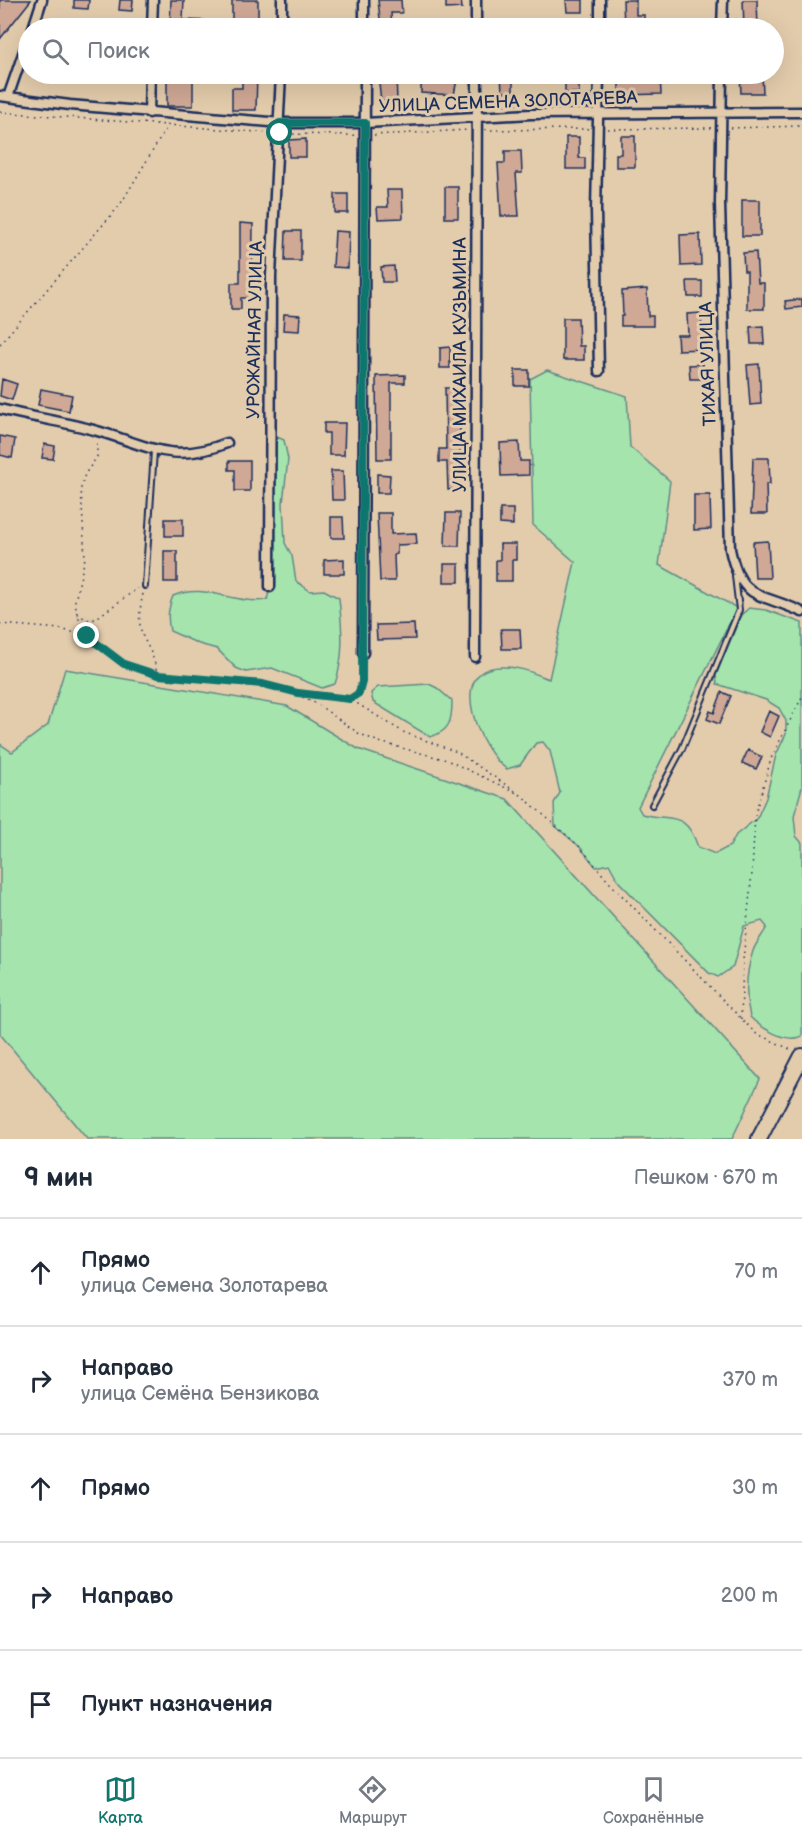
<!DOCTYPE html>
<html lang="ru">
<meta charset="utf-8">
<style>
:root{--surface:#fff;--page:#f2f2f3;--text:#1f2937;--muted:#747a83;--line:#e0e1e3;--accent:#0f766e}
body{margin:0;font-family:"Balsamiq Sans",sans-serif;background:var(--page);color:var(--text)}
.stop{position:absolute;width:18px;height:18px;margin:-14px;border:4px solid #0f766e;border-radius:50%;background:#fff}
.stop.end{background:#0f766e;border-color:#fff;box-shadow:0 2px 6px #0008}
.list{margin:0;padding:0;list-style:none}
h2{display:flex;justify-content:space-between;align-items:center;height:78px;margin:0;padding:0 24px;font-size:26px}
h2 small{font-size:20px;font-weight:400;color:var(--muted)}
.list li{display:grid;grid-template-columns:39px 1fr auto;gap:18px;align-items:center;box-sizing:border-box;height:108px;padding:0 24px;border-top:2px solid var(--line)}
.list b{display:block;font-size:22px;white-space:nowrap}
.list p{margin:0;font-size:20px;white-space:nowrap;color:var(--muted)}
.list em{font-size:20px;font-style:normal;color:var(--muted)}
.icon{flex:none;width:33px;height:33px;fill:none;stroke:currentColor;stroke-width:2;stroke-linecap:round;stroke-linejoin:round}
.map{position:relative;flex:none;width:802px;height:1139px;overflow:hidden}
.search{position:absolute;background:var(--surface);box-shadow:0 6px 24px #0002;left:18px;right:18px;top:18px;height:66px;display:flex;align-items:center;gap:15px;box-sizing:border-box;padding:0 21px;border-radius:33px;color:var(--muted);font-size:22px}
.sheet{height:618px;background:var(--surface)}
nav{display:flex;justify-content:space-around;align-items:center;box-sizing:border-box;height:84px;border-top:2px solid var(--line);background:var(--surface);font-size:16px;color:var(--muted)}
nav a{display:grid;justify-items:center;gap:3px}
nav .on{color:var(--accent)}
.map>svg:first-child{display:block}
.green{fill:#a5e4ad;stroke:#608a86;stroke-width:1.5}
.building{fill:#d0a896;stroke:#1b2f5e;stroke-width:1.5}
.lines{fill:none;stroke-linecap:round;stroke-linejoin:round}
.lane-casing{stroke:#1b2f5e;stroke-width:8}
.street-casing{stroke:#1b2f5e;stroke-width:13}
.primary-casing{stroke:#1b2f5e;stroke-width:18}
.path{stroke:#1b2f5e;stroke-width:1.5;stroke-dasharray:1.5 4.5;stroke-linecap:butt}
.lane{stroke:#e3ccac;stroke-width:4}
.street{stroke:#e3ccac;stroke-width:8}
.primary{stroke:#e3ccac;stroke-width:14}
.route{stroke:#0f766e;stroke-width:8}
.labels{text-anchor:middle;dominant-baseline:central;stroke-width:6;stroke-linejoin:round;paint-order:stroke}
.street-label{font-size:18px;fill:#1b2f5e;stroke:#e3ccac}
</style>
<div class="map">
<svg width="802" height="1139" viewBox="0 0 802 1139">
<rect width="100%" height="100%" fill="#e3ccac"/>
<filter id="ink" filterUnits="userSpaceOnUse"><feTurbulence type="fractalNoise" baseFrequency=".0167" numOctaves="2"/><feDisplacementMap in="SourceGraphic" scale="12" xChannelSelector="R" yChannelSelector="G"/><feConvolveMatrix kernelMatrix="1 2 1 2 8 2 1 2 1" color-interpolation-filters="sRGB"/></filter>
<g filter="url(#ink)">
<!-- green -->
<path class="green" d="M547 370 627 396 630 447 670 481 659 565 737 608 638 807 642 814C671 822 685 809 698 847L715 854 730 846 736 835 757 818 766 798 776 755 786 734V721L779 708 766 700 717 684 716 675 741 615 749 608 766 610 802 623V787L794 816 796 836 802 843V1036C787 1044 761 1028 750 1017 745 996 746 972 753 951 756 942 763 935 767 927L762 921 744 926 733 967 718 977 709 973 619 882 609 864 596 867 580 847 555 826 554 803 560 793 550 751 543 742 536 743 520 765 507 769C480 752 445 669 500 667 519 666 533 673 549 679L575 562 533 525 530 379Z
M277 437 284 440 288 459 283 503 285 543 292 556 296 581 310 591 324 590 339 598C342 628 345 655 335 684L322 688 272 668 246 672 236 668 217 649 199 644 170 631C167 617 168 609 173 596 205 582 234 605 267 600L270 587V452Z
M65 669 287 706 358 749 507 799 760 1079 732 1139H87L0 1034V744L12 752 48 725Z
M429 684 437 688 452 701C452 721 450 731 430 737L373 702 371 693 378 687Z"/>
<!-- building -->
<path class="building" d="M0 0H31L0 39Z
M74 0H89L88 9 74 8Z
M120 0H133L132 11 119 10Z
M171 0H184L183 20 214 21 213 28H170Z
M232 0H258V28H237V23H232Z
M378 0H401L402 13H391L392 28H381Z
M446 0H461L462 8 446 9Z
M566 0H583V12H567Z
M623 0H636V15H644V28H624Z
M743 0H757L758 28H744Z
M167 74H181V77L193 78V106H167Z
M242 74H257L256 110H232V88H242Z
M378 74H396L397 101H381Z
M458 74 454 95 421 93V75Z
M501 74H513V92H502Z
M565 74H579V93H565Z
M653 74H660L661 94 619 95V78H653Z
M740 74H762L763 93H741Z
M621 136H635V167H616V154H621Z
M566 137H579V158H585V169H566Z
M306 139V157H289V140Z
M505 151H521L522 173H516L519 216H501L498 163H505Z
M445 187H458V218H445Z
M387 190H402L403 218 378 219 377 207H388Z
M335 194H348V213H335Z
M742 200H760V236H742Z
M240 223 253 224 252 298H241V309H231V283H240Z
M286 231H301V261H285Z
M335 231 349 232 348 268 333 267Z
M700 234 701 265 681 266 680 235Z
M756 252 758 283H764V309H747V271H744L743 253Z
M394 266 395 282H382L381 267Z
M687 281H702V297H688Z
M647 289 648 316H653V326H621V316H623L622 291Z
M802 299V307L786 309 785 301Z
M701 313 703 349 678 350 677 335H688L687 314Z
M284 314 300 315 299 331 283 330Z
M563 318H578L579 346H584V360H563Z
M763 326 764 344H751L750 327Z
M450 347V368H440V348Z
M703 364V379H690L689 365Z
M759 364 761 404 750 405 747 365Z
M515 370H529V386H515Z
M405 375V383H391V459H377L376 376Z
M2 379 17 384 12 400 0 396Z
M445 388H460V489L448 490 447 462H439V449H446Z
M41 389 72 395 69 411 38 405Z
M324 423H345L344 455H329V433H324Z
M0 436 15 439 12 458 0 455Z
M519 442 520 461H529V475L501 476 500 443Z
M44 444 55 446 53 459 42 458Z
M753 458H769L770 484H766L767 514H751Z
M229 461H250V491H235V470H229Z
M331 471H343L344 500H332Z
M377 474 390 475 389 493H377Z
M694 495H710L711 529 694 530Z
M500 509H513V525L500 524Z
M377 513H391V534L416 533 417 544 397 545V554L394 555 395 581H380Z
M446 513H460L459 546H445Z
M331 517H343L344 538H331Z
M165 519H183V536H165Z
M768 541 770 578H755L753 542Z
M500 544H516V560H512V581H496V560H500Z
M164 551H177V582H164Z
M344 559V574H324V560Z
M444 564H459V582H444Z
M414 624 415 639 377 640 376 625Z
M501 629H520L521 649H502Z
M722 692 731 696 719 724 707 719 710 711 714 713Z
M769 711 779 716 770 737 760 732Z
M748 750 762 757 756 769 742 763Z"/>
<g class="lines">
<!-- lane casing -->
<g class="lane-casing">
<path id="lane" d="M145 586 154 451
M652 805 682 749 739 610 735 576"/>
</g>
<!-- street casing -->
<g class="street-casing">
<path id="street" d="M364 0V28
M476 0V28
M33 28 42 0
M152 28 153 0
M282 28V0
M600 28V0
M722 28 723 0
M722 74 720 204 730 549C741 602 760 592 802 612
M0 96 70 105 281 123H365L531 114 802 112
M8 97 28 39
M149 113 150 74
M599 371 596 210 599 74
M0 409C30 417 60 421 90 429 145 443 169 466 227 443
M270 587 271 276 281 74
M363 653 365 74
M475 657 477 74"/>
</g>
<!-- primary casing -->
<g class="primary-casing">
<path id="primary" d="M759 1139 802 1056"/>
</g>
<!-- path -->
<path class="path" d="M486 105 589 103
M0 112 270 133
M731 128 802 126
M608 129 711 128
M485 130 588 129
M287 134 354 135
M374 135 468 130
M0 344 120 205 170 122
M143 594C132 642 151 636 157 674
M77 614 88 620 95 619 138 588
M0 624 60 629 87 636 96 645 124 664 157 675 283 687 317 704 358 733 379 742 447 760 521 795 580 847 608 881 755 1033 792 1050
M87 635 77 614 75 601 85 558 81 488 85 474 97 457V442
M299 693 350 699 403 732 457 752 515 791
M351 699 359 693 362 663
M741 1019 743 960 752 873 755 814 772 756 802 697"/>
<!-- lane -->
<use href="#lane" class="lane"/>
<!-- street -->
<use href="#street" class="street"/>
<!-- primary -->
<use href="#primary" class="primary"/>
</g>
</g>
<g class="lines" filter="url(#ink)">
<!-- route -->
<path class="route" d="M87 636 124 664 158 675 263 684 298 693 350 699 359 693 362 682 365 123H280V133"/>
</g>
<g class="labels">
<!-- street labels -->
<g class="street-label">
<text transform="translate(508 102) rotate(-2)">УЛИЦА СЕМЕНА ЗОЛОТАРЕВА</text>
<text transform="translate(255 330) rotate(-89)">УРОЖАЙНАЯ УЛИЦА</text>
<text transform="translate(708 364) rotate(-92)">ТИХАЯ УЛИЦА</text>
<text transform="translate(460 365) rotate(-90)">УЛИЦА МИХАИЛА КУЗЬМИНА</text>
</g>
</g>
</svg>
<div class="stop" style="left:280px;top:133px"></div>
<div class="stop end" style="left:87px;top:636px"></div>
<div class="search"><svg class="icon" aria-label="search" viewBox="0 0 24 24"><circle cx="10" cy="10" r="6"/><path d="M15 15l6 6"/></svg>Поиск</div>
</div>
<section class="sheet">
<h2>9 мин<small>Пешком · 670 m</small></h2>
<ul class="list">
<li><svg class="icon" aria-label="ahead" viewBox="0 0 24 24"><path d="M12 20V5M6 11l6-6 6 6"/></svg><div><b>Прямо</b><p>улица Семена Золотарева</p></div><em>70 m</em></li>
<li><svg class="icon" aria-label="right" viewBox="0 0 24 24"><path d="M7 20v-9h11M14 6l5 5-5 5"/></svg><div><b>Направо</b><p>улица Семёна Бензикова</p></div><em>370 m</em></li>
<li><svg class="icon" aria-label="ahead" viewBox="0 0 24 24"><path d="M12 20V5M6 11l6-6 6 6"/></svg><div><b>Прямо</b></div><em>30 m</em></li>
<li><svg class="icon" aria-label="right" viewBox="0 0 24 24"><path d="M7 20v-9h11M14 6l5 5-5 5"/></svg><div><b>Направо</b></div><em>200 m</em></li>
<li><svg class="icon" aria-label="arrive" viewBox="0 0 24 24"><path d="M6 21V4h12l-3 4 3 4H6"/></svg><div><b>Пункт назначения</b></div></li>
</ul>
</section>
<nav>
<a class="on"><svg class="icon" aria-label="map" viewBox="0 0 24 24"><path d="M3 6l6-2 6 2 6-2v14l-6 2-6-2-6 2zM9 4v14M15 6v14"/></svg>Карта</a>
<a><svg class="icon" aria-label="directions" viewBox="0 0 24 24"><path d="M12 3l9 9-9 9-9-9zM9 14v-3h6M13 9l2 2-2 2"/></svg>Маршрут</a>
<a><svg class="icon" aria-label="saved" viewBox="0 0 24 24"><path d="M7 4h10v16l-5-4-5 4z"/></svg>Сохранённые</a>
</nav>
